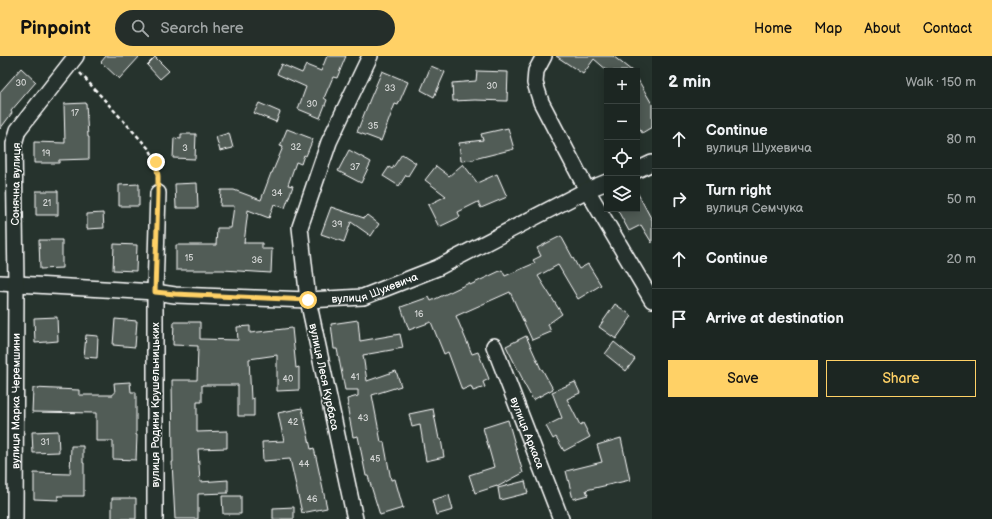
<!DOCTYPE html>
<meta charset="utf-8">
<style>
:root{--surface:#1c2622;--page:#252e2a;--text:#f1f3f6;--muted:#a0a5a5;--line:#3a4340;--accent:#ffd166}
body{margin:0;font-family:"Balsamiq Sans",sans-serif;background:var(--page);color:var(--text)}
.controls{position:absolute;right:12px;top:12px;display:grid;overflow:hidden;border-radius:0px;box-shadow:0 2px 10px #0003}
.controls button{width:36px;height:36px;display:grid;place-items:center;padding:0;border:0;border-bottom:1px solid var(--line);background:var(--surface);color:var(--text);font:20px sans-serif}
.stop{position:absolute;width:12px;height:12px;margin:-9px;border:3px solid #ffd166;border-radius:50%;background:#fff}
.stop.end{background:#ffd166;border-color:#fff;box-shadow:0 1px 4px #0008}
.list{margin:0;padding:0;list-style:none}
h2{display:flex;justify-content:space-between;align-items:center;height:52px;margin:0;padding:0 16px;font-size:17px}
h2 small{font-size:13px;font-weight:400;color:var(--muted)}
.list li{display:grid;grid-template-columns:26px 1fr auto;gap:12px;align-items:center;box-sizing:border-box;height:60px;padding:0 16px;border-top:1px solid var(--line)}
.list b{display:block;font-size:15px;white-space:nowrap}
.list p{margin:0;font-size:13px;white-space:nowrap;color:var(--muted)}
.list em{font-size:13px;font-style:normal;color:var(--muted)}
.actions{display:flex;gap:8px;padding:12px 16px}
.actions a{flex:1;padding:9px 0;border:1px solid var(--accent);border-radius:0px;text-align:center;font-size:14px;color:var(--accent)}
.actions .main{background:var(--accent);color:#111}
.icon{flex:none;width:22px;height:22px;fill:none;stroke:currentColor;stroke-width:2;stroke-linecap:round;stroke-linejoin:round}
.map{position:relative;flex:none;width:652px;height:463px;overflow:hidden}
header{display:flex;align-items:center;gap:24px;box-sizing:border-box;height:56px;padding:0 20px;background:var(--accent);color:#111}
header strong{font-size:19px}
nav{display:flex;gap:22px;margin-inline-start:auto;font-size:14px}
.search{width:280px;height:36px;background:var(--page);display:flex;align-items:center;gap:10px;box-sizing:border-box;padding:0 14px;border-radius:22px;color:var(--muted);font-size:15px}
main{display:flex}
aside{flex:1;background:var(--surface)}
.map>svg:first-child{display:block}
.building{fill:#515c57;stroke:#fff}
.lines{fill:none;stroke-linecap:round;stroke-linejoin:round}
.street-casing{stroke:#fff;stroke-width:18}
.path{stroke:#fff;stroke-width:2.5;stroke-dasharray:4 3;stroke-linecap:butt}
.street{stroke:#26332d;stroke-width:15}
.route{stroke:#ffd166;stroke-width:5}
.labels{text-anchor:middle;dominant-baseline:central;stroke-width:3;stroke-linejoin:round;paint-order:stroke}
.number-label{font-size:9px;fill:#d4d6d5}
.street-label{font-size:11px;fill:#fff;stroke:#26332d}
</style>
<header>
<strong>Pinpoint</strong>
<div class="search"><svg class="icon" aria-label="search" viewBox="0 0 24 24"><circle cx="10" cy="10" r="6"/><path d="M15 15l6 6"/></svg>Search here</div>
<nav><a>Home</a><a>Map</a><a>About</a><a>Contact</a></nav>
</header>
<main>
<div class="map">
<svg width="652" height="463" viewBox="0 0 652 463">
<rect width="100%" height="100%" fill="#26332d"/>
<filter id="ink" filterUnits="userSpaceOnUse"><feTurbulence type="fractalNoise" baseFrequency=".025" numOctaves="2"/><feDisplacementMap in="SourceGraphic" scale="8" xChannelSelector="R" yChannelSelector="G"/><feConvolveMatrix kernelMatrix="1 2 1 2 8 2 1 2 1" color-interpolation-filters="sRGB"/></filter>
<g filter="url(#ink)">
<!-- building -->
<path class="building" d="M106 0H140L119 23 101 6Z
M327 0H346L337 22 333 21 324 42 327 44 320 62 298 53 306 31 277 18 281 8 302 17 306 9 321 15Z
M556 0H613L632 15H608L594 3 583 18Z
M155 1 169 15 160 23 147 9Z
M431 10 445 16 434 41 421 34Z
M21 12 36 26 11 55 12 57 0 73V36Z
M382 15 408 26 398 49 395 48 381 85 357 76 370 43Z
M477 15 508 16 507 45 475 44 453 45 452 27 476 25Z
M637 22 652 48V71L642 77 637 68Z
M86 47 88 81H89V103L59 104V107H34V86L65 87 64 48Z
M259 47 280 56 276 66 254 57Z
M508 72 514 93 474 103V104L461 105 459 87 483 84 481 78Z
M287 73 313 83 306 100 304 99 301 108 296 106 288 129 293 130 285 152 274 148 269 162 248 154 244 187H262V193H272L271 217 223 214H176V189H216L217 172H231L234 150H220L221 134H234L261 144 271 117H272L283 91 280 90Z
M229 77 233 92 220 95 216 81Z
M181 78H196L195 103 173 102 174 82 181 83Z
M349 94 371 106 361 127 338 115Z
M402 98 416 107 408 120 406 119 399 130 383 120 389 111 392 113Z
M463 108 476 125 477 127 497 118 507 141 481 152 478 146 458 156 460 161 439 171 428 149 446 140 425 124 436 110 449 120Z
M197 127 198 152H176L175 128Z
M139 128V150H119V129Z
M36 135H58V159H36Z
M637 136 652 164V187L641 169 629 175 617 153H637Z
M331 151 364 162 367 159 379 168 371 180 351 166 344 186 321 178Z
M103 157 104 172 87 173V158Z
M561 180 579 213 588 208 601 229 578 243 558 209 538 220 562 258 548 268 551 276 532 284 510 236 456 260 472 298 478 296 489 323 483 326 485 331 473 335 471 330 462 334 448 296 444 298 431 266 409 274 401 251 429 241 431 245 469 227 470 229 502 214 505 220 535 207 533 204 541 200 537 192Z
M39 184H62V212L40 213Z
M114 188 137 189 136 215 113 214Z
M615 248 632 260 616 283 599 271Z
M57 261 58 285 35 287 34 262Z
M115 263 137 265 135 291 113 289Z
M358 264 360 285 400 278 403 292 363 299 367 325 396 315 401 330 372 339 381 386H384L391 424 395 423 403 452 380 459 368 420H366L358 380 353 381 347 349H348L347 343 358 340V334H345L337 293H334L331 268Z
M174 266H200V283L238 284 237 271 250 270V277L292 272 296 312 299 311V334L277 335V299L249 303 251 343 254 342V360H238V329H202V346H197V376L227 375V392L198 393 200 426 228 424V437L198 438V463H175L172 406H173L172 324H197L198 290 173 289Z
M86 279 98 280 97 302 84 301Z
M526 280 541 313H542L553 333 533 344 522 324H523L506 290Z
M614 286 635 303 626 315 605 298Z
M130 326 131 336H136V379H137L136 404 113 403V385H96V357L32 356 33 332 79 334V339H113V337H115L114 327Z
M575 326 580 337 567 343 580 369 583 367 590 381 564 395 556 381 553 383 546 370 562 362 552 336Z
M302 352 311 393 314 392 327 452 302 457 290 403 263 405 262 386 284 385 278 357Z
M433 353 439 383H441L444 401 426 405 420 369 412 371 409 358Z
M508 364 523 417 497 431V430L475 437 469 419 494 411 483 372Z
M58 375 59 396 33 397 32 376Z
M621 382 630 424 586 434 588 439 573 443 566 415 602 406 597 389Z
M71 390H83V407H84V440H58V444L34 443V417L70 418Z
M525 425 528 437 500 444 498 432Z
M449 439 453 454 436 459 432 444Z
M222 440H241V458H223Z
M112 442H136V463H112Z
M294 451V463H273V452Z"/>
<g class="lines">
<!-- street casing -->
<g class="street-casing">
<g id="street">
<path d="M544 0 536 15 535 27 541 46 587 134 652 244"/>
<path d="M637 114 652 107"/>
<path id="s1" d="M0 227 155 236 175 239 308 244 363 241 437 212 587 134 607 126"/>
<path id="s2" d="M494 290 561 463"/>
<path id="s3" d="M15 463 16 228 14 88 18 74 76 0"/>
<path d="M155 463V236L158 137"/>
<path d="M355 463 308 244 300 171 329 86 370 0"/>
</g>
</g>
<!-- path -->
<path class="path" d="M80 17 150 94 156 106 158 124"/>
<!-- street -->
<use href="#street" class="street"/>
</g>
</g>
<g class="lines" filter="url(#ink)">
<!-- route -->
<path class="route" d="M156 106 158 120V137L155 236 175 238 308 244"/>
</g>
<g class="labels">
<!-- number labels -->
<g class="number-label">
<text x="21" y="27">30</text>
<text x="492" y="30">30</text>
<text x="390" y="32">33</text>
<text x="312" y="48">30</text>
<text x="75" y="57">17</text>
<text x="373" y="70">35</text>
<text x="296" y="91">32</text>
<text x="185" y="92">3</text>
<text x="46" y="97">19</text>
<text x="355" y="111">37</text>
<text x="277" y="137">34</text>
<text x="47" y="147">21</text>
<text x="337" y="168">39</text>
<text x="189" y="202">15</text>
<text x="257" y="204">36</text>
<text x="419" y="258">16</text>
<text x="355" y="321">41</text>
<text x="288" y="323">40</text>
<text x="363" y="362">43</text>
<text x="293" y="366">42</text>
<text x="45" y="386">31</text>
<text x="375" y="403">45</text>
<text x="304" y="408">44</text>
<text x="312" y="443">46</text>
</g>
<!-- street labels -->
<g class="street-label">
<text transform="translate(16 128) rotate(-89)">Сонячна вулиця</text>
<text stroke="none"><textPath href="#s1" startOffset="377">вулиця Шухевича</textPath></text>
<text transform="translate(324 321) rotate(78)">вулиця Леся Курбаса</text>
<text stroke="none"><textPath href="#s3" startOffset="118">вулиця Марка Черемшини</textPath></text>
<text transform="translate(155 349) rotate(-90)">вулиця Родини Крушельницьких</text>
<text stroke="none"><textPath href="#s2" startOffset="93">вулиця Аркаса</textPath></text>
</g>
</g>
</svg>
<div class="controls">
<button>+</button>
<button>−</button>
<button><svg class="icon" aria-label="locate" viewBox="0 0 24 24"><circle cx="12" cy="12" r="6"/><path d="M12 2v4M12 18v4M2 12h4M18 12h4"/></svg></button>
<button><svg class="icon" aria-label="layers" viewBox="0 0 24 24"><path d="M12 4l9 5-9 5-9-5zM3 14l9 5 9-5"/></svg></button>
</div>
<div class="stop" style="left:308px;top:244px"></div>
<div class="stop end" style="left:156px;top:106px"></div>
</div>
<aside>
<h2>2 min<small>Walk · 150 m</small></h2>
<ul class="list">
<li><svg class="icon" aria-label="ahead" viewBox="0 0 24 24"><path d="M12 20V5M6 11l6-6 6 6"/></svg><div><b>Continue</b><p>вулиця Шухевича</p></div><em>80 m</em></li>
<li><svg class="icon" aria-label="right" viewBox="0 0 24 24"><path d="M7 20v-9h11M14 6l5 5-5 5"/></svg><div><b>Turn right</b><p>вулиця Семчука</p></div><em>50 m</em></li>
<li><svg class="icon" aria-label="ahead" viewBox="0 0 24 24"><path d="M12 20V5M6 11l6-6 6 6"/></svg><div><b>Continue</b></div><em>20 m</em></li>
<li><svg class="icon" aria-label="arrive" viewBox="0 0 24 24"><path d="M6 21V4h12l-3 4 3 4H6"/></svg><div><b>Arrive at destination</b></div></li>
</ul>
<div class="actions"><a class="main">Save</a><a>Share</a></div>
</aside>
</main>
